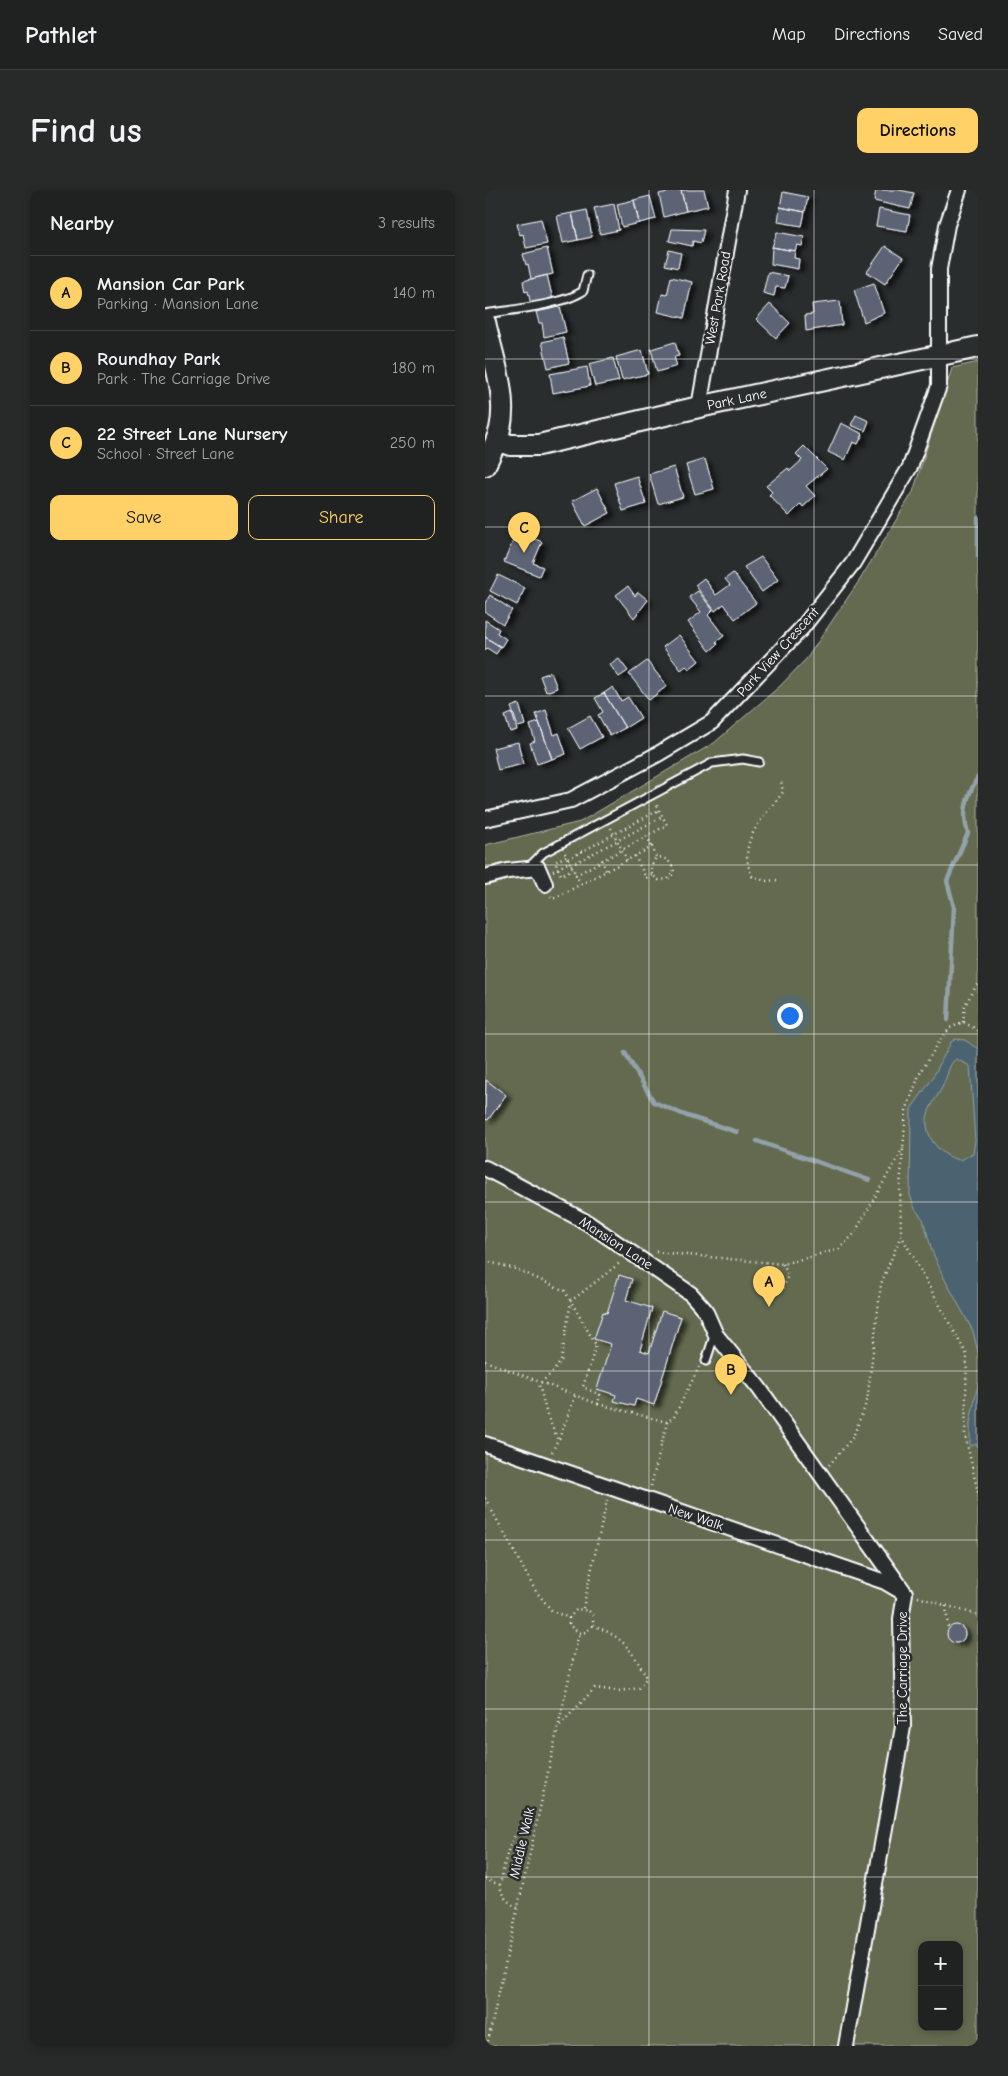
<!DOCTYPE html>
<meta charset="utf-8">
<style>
:root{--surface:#202222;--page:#282a2a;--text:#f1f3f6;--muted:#a2a4a5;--line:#3d3f40;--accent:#ffd166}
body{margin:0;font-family:"Comic Neue",sans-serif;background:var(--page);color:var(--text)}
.controls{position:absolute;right:15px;bottom:15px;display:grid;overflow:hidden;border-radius:10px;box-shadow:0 2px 8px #0003}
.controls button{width:45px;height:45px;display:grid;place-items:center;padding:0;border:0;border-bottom:1px solid var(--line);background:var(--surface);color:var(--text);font:25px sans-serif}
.you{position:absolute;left:304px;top:825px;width:18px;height:18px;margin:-12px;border:4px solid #fff;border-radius:50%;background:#1a73e8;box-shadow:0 0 0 8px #1a73e833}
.badge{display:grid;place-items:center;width:32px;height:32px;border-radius:50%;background:var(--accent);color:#111;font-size:16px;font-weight:700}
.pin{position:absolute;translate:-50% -41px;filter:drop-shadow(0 1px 2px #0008)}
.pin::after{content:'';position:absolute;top:26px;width:18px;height:15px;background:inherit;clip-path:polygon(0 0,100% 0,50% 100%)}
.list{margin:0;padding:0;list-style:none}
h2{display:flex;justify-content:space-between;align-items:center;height:65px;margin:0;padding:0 20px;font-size:21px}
h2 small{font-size:16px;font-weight:400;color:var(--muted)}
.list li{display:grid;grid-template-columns:32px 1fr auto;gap:15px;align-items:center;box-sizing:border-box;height:75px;padding:0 20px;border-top:1px solid var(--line)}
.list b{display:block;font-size:19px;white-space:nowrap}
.list p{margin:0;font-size:16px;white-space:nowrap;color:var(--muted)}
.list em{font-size:16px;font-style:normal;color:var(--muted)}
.actions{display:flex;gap:10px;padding:15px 20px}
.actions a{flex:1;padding:11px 0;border:1px solid var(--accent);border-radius:10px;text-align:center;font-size:18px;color:var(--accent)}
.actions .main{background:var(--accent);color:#111}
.map{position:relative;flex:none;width:493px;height:1856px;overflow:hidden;border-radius:10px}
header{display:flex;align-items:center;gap:30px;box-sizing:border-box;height:70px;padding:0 25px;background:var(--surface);border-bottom:1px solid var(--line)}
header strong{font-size:24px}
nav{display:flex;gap:28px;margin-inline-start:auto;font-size:18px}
.intro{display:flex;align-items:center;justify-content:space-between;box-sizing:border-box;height:120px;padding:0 30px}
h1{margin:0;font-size:35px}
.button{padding:12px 22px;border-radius:10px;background:var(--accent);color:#111;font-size:18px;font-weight:700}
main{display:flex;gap:30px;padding:0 30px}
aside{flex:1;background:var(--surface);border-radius:10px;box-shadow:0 2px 8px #0003}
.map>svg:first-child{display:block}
.green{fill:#636a4f;stroke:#b1b4a7;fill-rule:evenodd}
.water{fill:#4b646f;stroke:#93a2a9;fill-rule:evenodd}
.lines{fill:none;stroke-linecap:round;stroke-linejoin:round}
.stream{stroke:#93a2a9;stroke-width:4.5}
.building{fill:#5b6475;stroke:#fff;filter:url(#shadow)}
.lane-casing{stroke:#fff;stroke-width:11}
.street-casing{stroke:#fff;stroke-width:18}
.secondary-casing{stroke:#fff;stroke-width:24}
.path{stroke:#fff;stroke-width:2.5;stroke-dasharray:1 4;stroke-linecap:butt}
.lane{stroke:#2a2d2e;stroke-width:7}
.street{stroke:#2a2d2e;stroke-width:14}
.secondary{stroke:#2a2d2e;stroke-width:20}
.grid{fill:none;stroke:#fff;stroke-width:1;stroke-opacity:0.55}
.labels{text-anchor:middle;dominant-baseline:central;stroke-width:5;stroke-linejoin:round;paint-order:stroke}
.street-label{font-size:14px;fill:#fff;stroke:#2a2d2e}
</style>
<header>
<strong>Pathlet</strong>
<nav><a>Map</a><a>Directions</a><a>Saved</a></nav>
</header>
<div class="intro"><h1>Find us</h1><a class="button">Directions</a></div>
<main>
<aside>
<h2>Nearby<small>3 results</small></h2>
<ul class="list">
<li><span class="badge">A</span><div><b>Mansion Car Park</b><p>Parking · Mansion Lane</p></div><em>140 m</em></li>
<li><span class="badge">B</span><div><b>Roundhay Park</b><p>Park · The Carriage Drive</p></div><em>180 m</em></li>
<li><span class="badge">C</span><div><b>22 Street Lane Nursery</b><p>School · Street Lane</p></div><em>250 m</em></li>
</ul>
<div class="actions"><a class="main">Save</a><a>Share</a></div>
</aside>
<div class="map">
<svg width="493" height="1856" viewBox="0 0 493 1856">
<defs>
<filter id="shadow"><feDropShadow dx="5.5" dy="3" stdDeviation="2.5" flood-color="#0009"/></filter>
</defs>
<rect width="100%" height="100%" fill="#2a2d2e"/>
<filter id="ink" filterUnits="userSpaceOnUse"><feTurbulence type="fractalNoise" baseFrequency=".02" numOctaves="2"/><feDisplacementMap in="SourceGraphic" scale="10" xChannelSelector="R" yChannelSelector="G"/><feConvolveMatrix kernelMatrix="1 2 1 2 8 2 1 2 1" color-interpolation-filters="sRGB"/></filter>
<g filter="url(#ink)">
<!-- green -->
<path class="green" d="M493 172V1856H0V655L95 632 229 553 295 496 322 468 376 388 428 302 467 178ZM437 1755H474V1837H437Z"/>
<!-- water -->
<path class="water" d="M471 849 480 850 493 859V1163L488 1141 459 1088 447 1061 438 1029 430 1019 425 1005 426 919 447 889 466 852ZM471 869 485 876 490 951 488 963 475 970C456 967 437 946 443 924 446 913 455 904 459 893 463 885 463 875 471 869Z
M493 1194V1257L492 1254 485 1256V1232Z"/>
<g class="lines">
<!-- stream -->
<path class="stream" d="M493 328V366
M463 830 469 717 462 691 483 643C476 622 482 606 493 587
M140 863 169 912 202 926 252 942
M272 951 384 990"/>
</g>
<!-- building -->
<path class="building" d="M191 0H196L201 21 179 27 174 4Z
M196 0H219L223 16 201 21Z
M391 0H414L429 3 425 19 389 11Z
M298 2 323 7 320 22 295 17Z
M165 6 171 29 154 33 149 10Z
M149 10 154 33 137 37 132 14Z
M129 14 134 40 115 44 109 18Z
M295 17 320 22 317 36 293 32Z
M394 19 425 25 422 41 391 36Z
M102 20 107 47 93 50 87 23Z
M87 23 93 50 78 53 72 26Z
M56 29 62 54 41 58 38 44 35 45 32 34Z
M187 39 219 40 216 53 208 51 207 56 184 51Z
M292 42 319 47 317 56 312 55 310 61 287 57Z
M400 56 418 68 400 94 382 82Z
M287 57 310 61 309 68 314 69 313 79 286 74Z
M62 58 68 84 46 89 43 74 41 75 38 64Z
M184 60 196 63 193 78 180 75Z
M283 82 303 86 300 98 291 97 289 106 278 103Z
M62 85 68 110 46 115 43 101 40 102 38 91Z
M186 87 207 92 199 128 173 122 177 104 182 105Z
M389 93 399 123 379 132 369 100Z
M355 111 357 135 321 141 320 125 328 124 327 114Z
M285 114 305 133 291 148 271 129Z
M75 117 81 142 59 147 57 133H54L51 122Z
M78 147 84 173 63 178 57 152Z
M190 152 194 166 189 167 192 176 172 182 166 159Z
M157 160 163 184 137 190 131 167Z
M128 168 134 191 110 196 104 174Z
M102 177 105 196 68 203 65 184Z
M371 225 384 231 380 241 366 235Z
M356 233 378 244 373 254 368 252 360 270 343 262Z
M319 256 342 279 321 296 330 306 318 317 316 314 304 326 284 305 287 302 281 296 303 278 305 281 317 270 311 264Z
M220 269 229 299 210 304 201 275Z
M189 277 198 307 173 314 164 284Z
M152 286 161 314 138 321 129 293Z
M112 298 125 323 100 336 87 311Z
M32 341 57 352 48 373 58 377 54 386 19 372Z
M276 367 293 390 277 402 259 377Z
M248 383 271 413 250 429 239 414 230 421 210 395 219 388 231 405 245 395 240 389Z
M13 385 40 398 32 415 5 401Z
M143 396 150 406 153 402 163 410 149 428 131 405Z
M213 401 228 420 223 425 239 446 231 452 233 454 225 461 203 432 216 422 204 407Z
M5 405 27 420 18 434 0 422V413Z
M0 430 14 439 12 443 21 449 16 457 0 447Z
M194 445 214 471 204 479 201 476 196 480 178 457Z
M0 447 16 457 11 464 2 458 0 461Z
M134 469 143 481 134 487 125 475Z
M162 471 182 496 164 510 144 484Z
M66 482 72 498 61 502 55 486Z
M128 497 136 511 143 507 156 528 140 538 119 503Z
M119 503 140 538 125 546 113 525 118 522 110 508Z
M34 514 40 535 33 537 26 517Z
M61 520 69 545 74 543 81 564 67 569 51 524Z
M27 523 32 540 25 542 20 526Z
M105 526 117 547 95 559 83 538Z
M54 532 67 569 52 574 45 553 50 551 45 535Z
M33 552 38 574 13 580 8 558Z
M1 890 21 905 3 930 0 929Z
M134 1085 147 1089 141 1110 167 1118 155 1160 164 1163 177 1121 196 1127 169 1215 151 1209 149 1216 129 1211 131 1205 112 1199 126 1154 109 1149 118 1122 122 1123Z
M462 1444a9 9 0 1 1 18 0a9 9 0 1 1-18 0Z"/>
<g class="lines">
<!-- lane casing -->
<g class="lane-casing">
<path id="lane" d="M0 124C25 120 78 115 98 101L102 85
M43 678 58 663 227 573 258 569 274 572
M221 1171 230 1143"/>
</g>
<!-- street casing -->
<g class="street-casing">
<path id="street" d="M214 217 252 0
M0 629 86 610 173 564 227 532 317 438 368 373 425 277 454 196V79L462 35 474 0
M0 687 23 681 53 678 60 694
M0 978 103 1033 206 1104 220 1120 231 1145 274 1198 420 1403 416 1429 418 1537 361 1856
M0 1254 400 1392 417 1402"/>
</g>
<!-- secondary casing -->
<g class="secondary-casing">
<g id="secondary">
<path d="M0 132C7 165 23 205 15 239 12 252 6 263 0 275"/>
<path id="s1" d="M12 250 25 255H54L214 217 493 157"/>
</g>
</g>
<!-- path -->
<path class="path" d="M126 638 142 670
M162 646 167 657
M80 663 91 685
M81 666 70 672 76 685 88 679
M150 666 161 688 167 685
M83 669 174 620
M117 670 121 681
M86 675 177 627
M68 681 84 672
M292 690 280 691 267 686C251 651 278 629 298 602L296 591
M96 694 91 685 182 635 171 614
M66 706 68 709 167 657 171 667C181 667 188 673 189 683L183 689 174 690 167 685 166 677 171 667
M478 832 480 815 493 793
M493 840 478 832 465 838 454 852 434 885 421 921 415 997 416 1045 482 1165 480 1245 493 1303
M171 1062 298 1074 354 1059 369 1044 418 958
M0 1071 31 1079 80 1101 111 1155 98 1197 115 1205 113 1214 182 1232 189 1227 214 1177
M298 1074 303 1085 298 1100
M0 1171 113 1214
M74 1249 90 1206
M67 1262 73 1250 62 1225 54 1194 68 1182 76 1171 86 1111 136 1072
M344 1275 368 1247 382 1211 396 1094 416 1045
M166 1296 182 1232
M0 1308 50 1400 67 1421 84 1428V1435L94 1443 101 1442 108 1435
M433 1407 493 1425
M461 1416 463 1439
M98 1418 122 1310
M75 1535 110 1498 133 1501 154 1498 162 1487C144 1458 141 1449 108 1435V1426L104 1421 92 1419 84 1428
M0 1689 15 1695C17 1708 23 1712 33 1718
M15 1695C20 1673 24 1634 52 1631
M2 1856 94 1443"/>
<!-- lane -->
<use href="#lane" class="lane"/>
<!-- street -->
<use href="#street" class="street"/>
<!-- secondary -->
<use href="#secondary" class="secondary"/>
</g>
</g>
<!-- grid -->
<path class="grid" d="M164 0V1856M329 0V1856M0 169H493M0 337H493M0 506H493M0 675H493M0 844H493M0 1012H493M0 1181H493M0 1350H493M0 1519H493M0 1687H493"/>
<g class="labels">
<!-- street labels -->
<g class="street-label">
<text transform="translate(233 108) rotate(-80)">West Park Road</text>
<text stroke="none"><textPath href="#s1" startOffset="246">Park Lane</textPath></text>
<text transform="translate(293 462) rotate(-48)">Park View Crescent</text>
<text transform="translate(131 1053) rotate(33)">Mansion Lane</text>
<text transform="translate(211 1327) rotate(19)">New Walk</text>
<text transform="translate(417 1478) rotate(-90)">The Carriage Drive</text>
<text transform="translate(37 1653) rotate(-77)">Middle Walk</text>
</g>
</g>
</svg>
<div class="controls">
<button>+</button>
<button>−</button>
</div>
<div class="you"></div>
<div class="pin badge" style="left:284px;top:1117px">A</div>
<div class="pin badge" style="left:246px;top:1205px">B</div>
<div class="pin badge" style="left:39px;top:363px">C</div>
</div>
</main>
